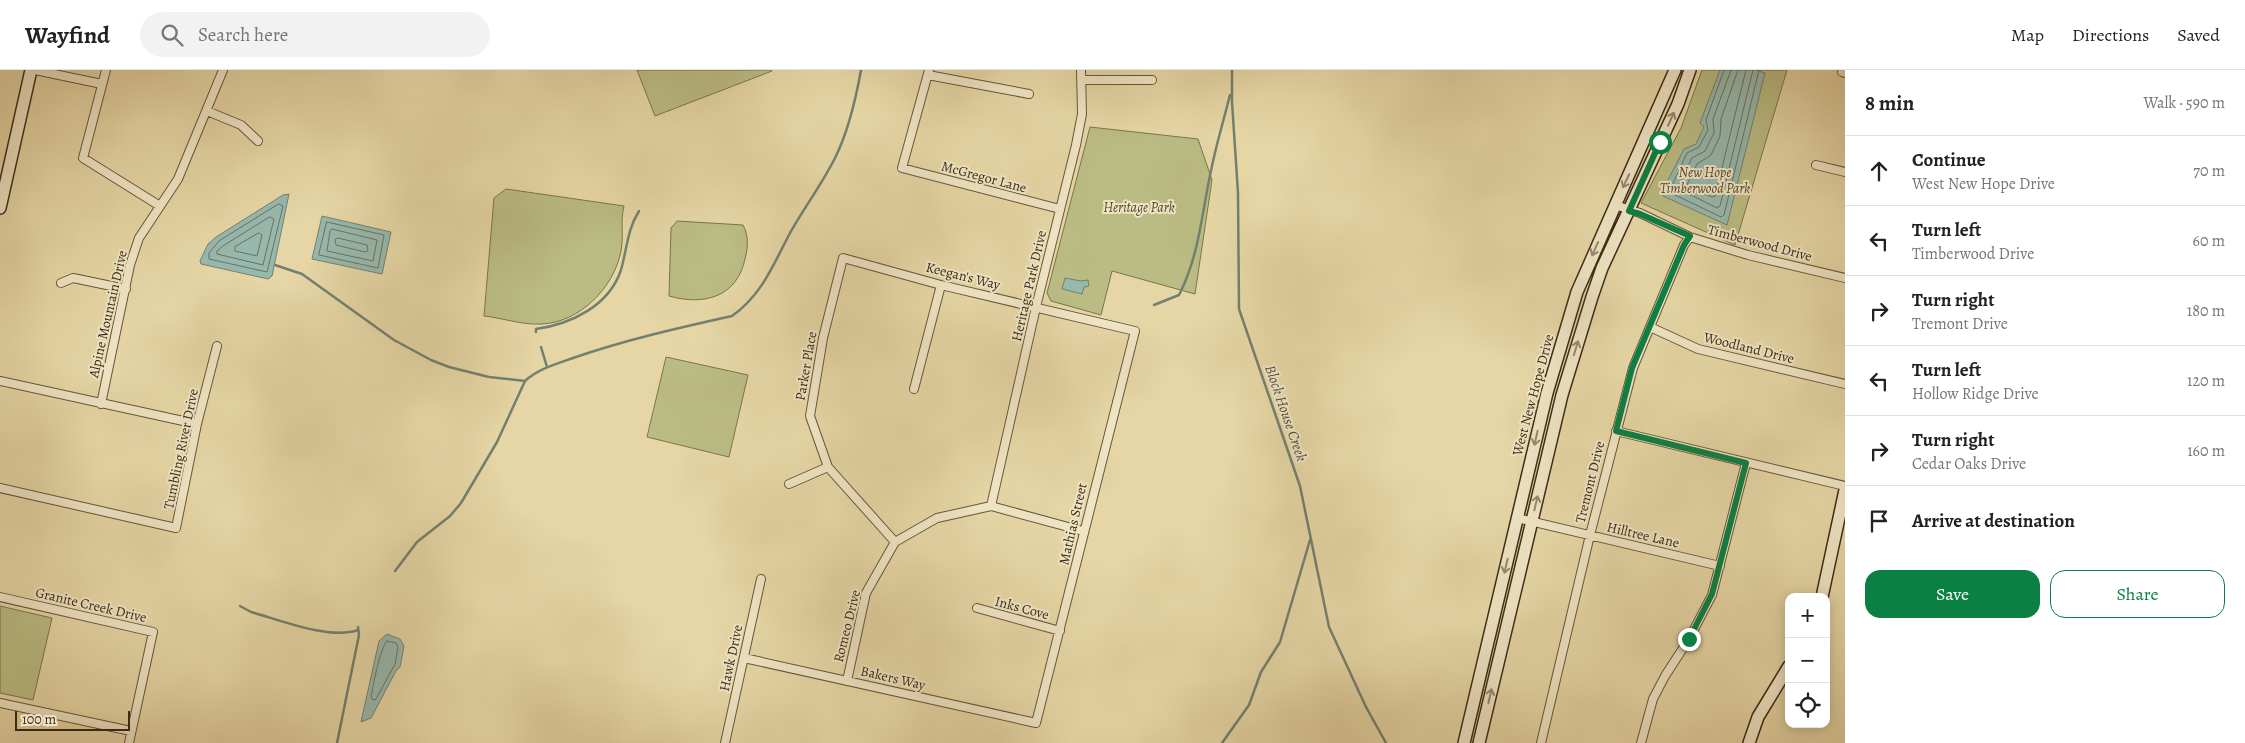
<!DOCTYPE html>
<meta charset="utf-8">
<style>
:root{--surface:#fff;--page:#f2f2f2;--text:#222;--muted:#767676;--line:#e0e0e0;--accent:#0b8043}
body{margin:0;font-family:Alegreya,serif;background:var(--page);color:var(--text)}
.controls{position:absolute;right:15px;bottom:15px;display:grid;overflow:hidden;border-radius:10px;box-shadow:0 2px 12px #0003}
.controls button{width:45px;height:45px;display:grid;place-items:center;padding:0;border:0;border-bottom:1px solid var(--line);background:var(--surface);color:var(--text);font:25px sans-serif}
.scale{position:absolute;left:15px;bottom:12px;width:115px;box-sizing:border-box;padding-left:5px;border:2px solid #3c2b17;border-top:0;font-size:14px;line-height:18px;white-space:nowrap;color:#3c2b17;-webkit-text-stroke:4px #efe4c4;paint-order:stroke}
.stop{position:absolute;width:15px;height:15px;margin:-11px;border:4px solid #0b8043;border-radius:50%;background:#fff}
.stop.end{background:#0b8043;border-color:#fff;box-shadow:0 1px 5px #0008}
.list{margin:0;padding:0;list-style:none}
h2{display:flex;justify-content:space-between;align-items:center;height:65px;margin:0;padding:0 20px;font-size:21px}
h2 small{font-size:16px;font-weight:400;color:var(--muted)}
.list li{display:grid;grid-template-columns:32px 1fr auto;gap:15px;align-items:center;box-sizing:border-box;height:70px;padding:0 20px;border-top:1px solid var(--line)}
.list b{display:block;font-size:19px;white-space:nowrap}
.list p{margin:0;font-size:16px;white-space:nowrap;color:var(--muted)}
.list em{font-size:16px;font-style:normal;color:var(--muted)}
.actions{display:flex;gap:10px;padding:15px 20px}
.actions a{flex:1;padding:11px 0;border:1px solid var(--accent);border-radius:15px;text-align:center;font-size:18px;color:var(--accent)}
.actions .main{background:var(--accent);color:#fff}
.icon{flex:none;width:28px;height:28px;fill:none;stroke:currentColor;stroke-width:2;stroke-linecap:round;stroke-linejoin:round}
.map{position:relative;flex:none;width:1845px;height:673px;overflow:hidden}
header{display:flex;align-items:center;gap:30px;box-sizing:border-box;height:70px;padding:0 25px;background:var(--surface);border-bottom:1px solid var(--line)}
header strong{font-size:24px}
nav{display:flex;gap:28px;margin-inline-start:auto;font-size:18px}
.search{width:350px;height:45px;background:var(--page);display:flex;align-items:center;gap:12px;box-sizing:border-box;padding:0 18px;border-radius:28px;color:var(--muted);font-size:19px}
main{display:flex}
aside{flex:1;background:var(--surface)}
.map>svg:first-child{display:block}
.green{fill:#babc83;stroke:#7b744d}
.water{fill:#97b8ac;stroke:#738070}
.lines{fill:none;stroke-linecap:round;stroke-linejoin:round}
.shore{stroke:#6a7262;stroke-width:1}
.stream{stroke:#738070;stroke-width:2.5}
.street-casing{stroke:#66563a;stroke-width:10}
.secondary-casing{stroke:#3c2b17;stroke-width:14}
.street{stroke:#efe4c4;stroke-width:8}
.secondary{stroke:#efe4c4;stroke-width:11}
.oneway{stroke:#96886e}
.route{stroke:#0b8043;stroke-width:6}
.labels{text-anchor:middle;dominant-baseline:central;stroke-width:4;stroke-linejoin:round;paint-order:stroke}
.park-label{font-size:14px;font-style:italic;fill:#55482d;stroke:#efe4c4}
.street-label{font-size:14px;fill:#3c2b17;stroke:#efe4c4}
.water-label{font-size:15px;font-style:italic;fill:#534e3c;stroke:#efe4c4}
</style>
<header>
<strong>Wayfind</strong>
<div class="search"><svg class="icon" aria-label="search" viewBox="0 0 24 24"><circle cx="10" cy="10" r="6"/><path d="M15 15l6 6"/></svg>Search here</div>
<nav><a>Map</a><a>Directions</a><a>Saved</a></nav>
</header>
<main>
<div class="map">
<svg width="1845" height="673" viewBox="0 0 1845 673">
<rect width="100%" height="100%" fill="#e6d6a5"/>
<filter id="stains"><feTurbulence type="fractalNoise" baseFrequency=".004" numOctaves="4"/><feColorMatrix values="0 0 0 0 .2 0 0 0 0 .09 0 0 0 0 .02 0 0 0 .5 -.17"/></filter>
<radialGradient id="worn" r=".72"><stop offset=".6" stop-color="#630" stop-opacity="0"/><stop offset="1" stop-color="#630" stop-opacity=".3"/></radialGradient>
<!-- green -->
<path class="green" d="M637 0H771L772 1 655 46Z
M1702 0H1787L1735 175 1641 133 1681 58Z
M1090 57 1198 69 1212 110 1195 224 1112 201 1101 245 1051 231 1047 223Z
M506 119 624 136C620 151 624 166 621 181 614 218 579 253 541 254 521 255 503 248 484 246L494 128Z
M677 151 743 155C749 166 748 178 745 189 737 227 704 236 669 226L671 158Z
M666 287 748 305 729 387 647 367Z
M0 536 52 548 33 630 0 623Z"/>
<!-- water -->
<path class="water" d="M1720 0H1756L1765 3 1727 155 1663 126 1666 114 1684 79 1696 74 1704 57 1700 53Z
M289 124 272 206 268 209 201 194 200 191 208 174 216 167 283 125Z
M322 146 391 162 382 204 312 189Z
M1065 208 1081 211 1088 210 1089 216 1084 217 1082 224 1062 219Z
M387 564 400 569 404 576 400 597 396 601 371 648 361 652 379 571Z"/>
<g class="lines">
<!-- shore -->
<path class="shore" d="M1724 0 1706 50 1708 60 1699 77 1687 83 1669 122 1721 147 1724 145 1759 0
M1731 0 1713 49 1714 63 1705 81 1692 88 1677 118 1717 138 1720 136 1753 0
M1738 0 1721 49 1720 66 1711 85 1697 94 1687 115 1688 117 1712 127 1715 126 1746 0
M279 134 283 136 267 202 209 189V183L219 171Z
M270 147 274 149 263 195 217 184V181L223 176Z
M327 152 384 165 378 198 319 185Z
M332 159 377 170 373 191 327 181 330 161Z
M259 163 262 165 257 186 235 181V177Z
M338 168 367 175 368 181 365 182 336 175 335 170Z
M387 571 396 573 398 577 395 594 376 629 373 630 371 627C373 616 380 578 387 571Z"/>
<!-- stream -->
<path class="stream" d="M1232 0V32L1238 123 1239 239 1300 416 1329 557 1366 637 1386 673
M275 195 302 204 394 270 431 290 449 297 489 307 525 311
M1154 235 1179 225C1200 184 1202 140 1212 96 1217 72 1224 49 1230 25
M536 262V259C571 254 609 236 621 200 627 179 627 160 639 141
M541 277 547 297
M395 501 417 472 450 446 461 433 497 372 525 311C538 299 556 294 573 288 625 270 678 258 732 246 762 225 773 195 790 163 804 138 822 114 835 88 848 62 856 28 861 0
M240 536 251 542C280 550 330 570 358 560
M337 673 359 565 358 557
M1222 673 1249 635 1261 602 1280 572 1310 470"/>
<!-- street casing -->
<g class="street-casing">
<path id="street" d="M35 0 102 14
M106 0 83 88 160 136
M929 0 902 98 1060 139
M1842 2 1845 3
M928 5 1029 24
M1083 10H1152
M207 41 241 55 258 71
M1816 95 1845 102
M1615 135 1640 143 1690 167 1748 185 1845 208
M61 213 73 208 126 219
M1650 257 1698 279 1845 314
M0 311 197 354
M914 319 941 215
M101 334 130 195 139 168 178 109 223 0
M1616 361 1845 416
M789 414 828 397
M0 418 176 458 197 354 217 276
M991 436 1036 237 1076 75 1082 44 1081 0
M1517 448 1720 496
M0 527 153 562 129 673
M977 538 1060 561
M744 588 1036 653C1070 522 1101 391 1135 261L941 215 843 188 823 268 810 346 828 397 895 472
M847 611 866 523 895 472 937 448 991 436 1083 461
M0 633 131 661
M725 673 761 509
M1541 673 1590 465 1633 298 1684 175 1690 167
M1641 673 1653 629 1665 606 1689 569 1712 525 1746 393"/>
</g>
<!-- secondary casing -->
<g class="secondary-casing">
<path id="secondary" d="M0 138 31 0
M1822 527 1845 420
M1464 673 1547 323 1577 222 1675 0
M1479 673 1562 325 1592 227 1602 198 1678 34 1690 0
M1749 673 1758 647 1789 596"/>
</g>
<!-- street -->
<use href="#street" class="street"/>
<!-- secondary -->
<use href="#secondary" class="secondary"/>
</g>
<!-- one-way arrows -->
<defs><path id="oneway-shaft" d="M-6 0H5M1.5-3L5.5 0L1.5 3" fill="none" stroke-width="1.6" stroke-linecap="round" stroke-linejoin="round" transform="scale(1.25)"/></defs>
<g class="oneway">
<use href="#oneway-shaft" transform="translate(1671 49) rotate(-66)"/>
<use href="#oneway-shaft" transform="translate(1626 111) rotate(115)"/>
<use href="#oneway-shaft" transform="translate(1595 179) rotate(114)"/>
<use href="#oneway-shaft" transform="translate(1576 278) rotate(-73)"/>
<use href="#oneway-shaft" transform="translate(1536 368) rotate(103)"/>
<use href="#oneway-shaft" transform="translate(1536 433) rotate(-77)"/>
<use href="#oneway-shaft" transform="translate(1506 496) rotate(103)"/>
<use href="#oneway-shaft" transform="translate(1490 626) rotate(-77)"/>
</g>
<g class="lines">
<!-- route -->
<path class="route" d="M1660 72 1629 141 1640 144 1690 166 1684 175 1632 298 1616 361 1746 393 1712 524 1689 569"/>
</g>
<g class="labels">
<!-- park labels -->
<g class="park-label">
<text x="1705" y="102">New Hope<tspan x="1705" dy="16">Timberwood Park</tspan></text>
<text x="1139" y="137">Heritage Park</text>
</g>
<!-- street labels -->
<g class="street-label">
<text transform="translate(984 107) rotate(15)">McGregor Lane</text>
<text transform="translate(1760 173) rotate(15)">Timberwood Drive</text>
<text transform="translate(963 206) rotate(14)">Keegan's Way</text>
<text transform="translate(1029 216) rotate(-77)">Heritage Park Drive</text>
<text transform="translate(108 244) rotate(-77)">Alpine Mountain Drive</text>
<text transform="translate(1749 278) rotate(14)">Woodland Drive</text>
<text transform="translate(806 296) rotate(-80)">Parker Place</text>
<text transform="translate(1533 325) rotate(-75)">West New Hope Drive</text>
<text transform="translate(181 379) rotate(-78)">Tumbling River Drive</text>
<text transform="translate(1590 412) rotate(-76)">Tremont Drive</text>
<text transform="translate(1073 454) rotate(-77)">Mathias Street</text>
<text transform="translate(1643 465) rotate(13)">Hilltree Lane</text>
<text transform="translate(91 535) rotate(13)">Granite Creek Drive</text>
<text transform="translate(1022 538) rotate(15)">Inks Cove</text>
<text transform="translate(847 556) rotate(-76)">Romeo Drive</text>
<text transform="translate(731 588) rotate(-78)">Hawk Drive</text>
<text transform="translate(893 608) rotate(13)">Bakers Way</text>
</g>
<!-- water labels -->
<g class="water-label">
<text transform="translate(1286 343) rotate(71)">Block House Creek</text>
</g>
</g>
<rect width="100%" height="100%" filter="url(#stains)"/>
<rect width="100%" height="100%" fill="url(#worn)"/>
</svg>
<div class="controls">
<button>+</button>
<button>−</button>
<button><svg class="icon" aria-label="locate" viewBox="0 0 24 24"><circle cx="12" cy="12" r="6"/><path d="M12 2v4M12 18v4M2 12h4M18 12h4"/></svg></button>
</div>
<div class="scale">100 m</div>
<div class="stop" style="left:1660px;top:72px"></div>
<div class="stop end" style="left:1689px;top:569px"></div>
</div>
<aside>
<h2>8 min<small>Walk · 590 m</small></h2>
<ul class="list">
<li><svg class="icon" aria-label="ahead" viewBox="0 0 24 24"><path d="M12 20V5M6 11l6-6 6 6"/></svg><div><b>Continue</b><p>West New Hope Drive</p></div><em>70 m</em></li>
<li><svg class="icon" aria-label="left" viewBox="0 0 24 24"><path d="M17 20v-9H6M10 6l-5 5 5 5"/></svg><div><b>Turn left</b><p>Timberwood Drive</p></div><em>60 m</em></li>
<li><svg class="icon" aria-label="right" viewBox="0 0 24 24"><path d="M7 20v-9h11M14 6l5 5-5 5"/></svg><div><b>Turn right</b><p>Tremont Drive</p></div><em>180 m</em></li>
<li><svg class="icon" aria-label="left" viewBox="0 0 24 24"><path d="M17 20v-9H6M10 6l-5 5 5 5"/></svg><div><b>Turn left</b><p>Hollow Ridge Drive</p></div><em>120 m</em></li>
<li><svg class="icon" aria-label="right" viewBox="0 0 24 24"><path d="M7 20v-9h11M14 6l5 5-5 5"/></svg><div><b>Turn right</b><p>Cedar Oaks Drive</p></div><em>160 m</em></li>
<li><svg class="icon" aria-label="arrive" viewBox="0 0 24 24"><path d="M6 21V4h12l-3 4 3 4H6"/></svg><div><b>Arrive at destination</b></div></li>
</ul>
<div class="actions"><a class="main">Save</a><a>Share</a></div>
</aside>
</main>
